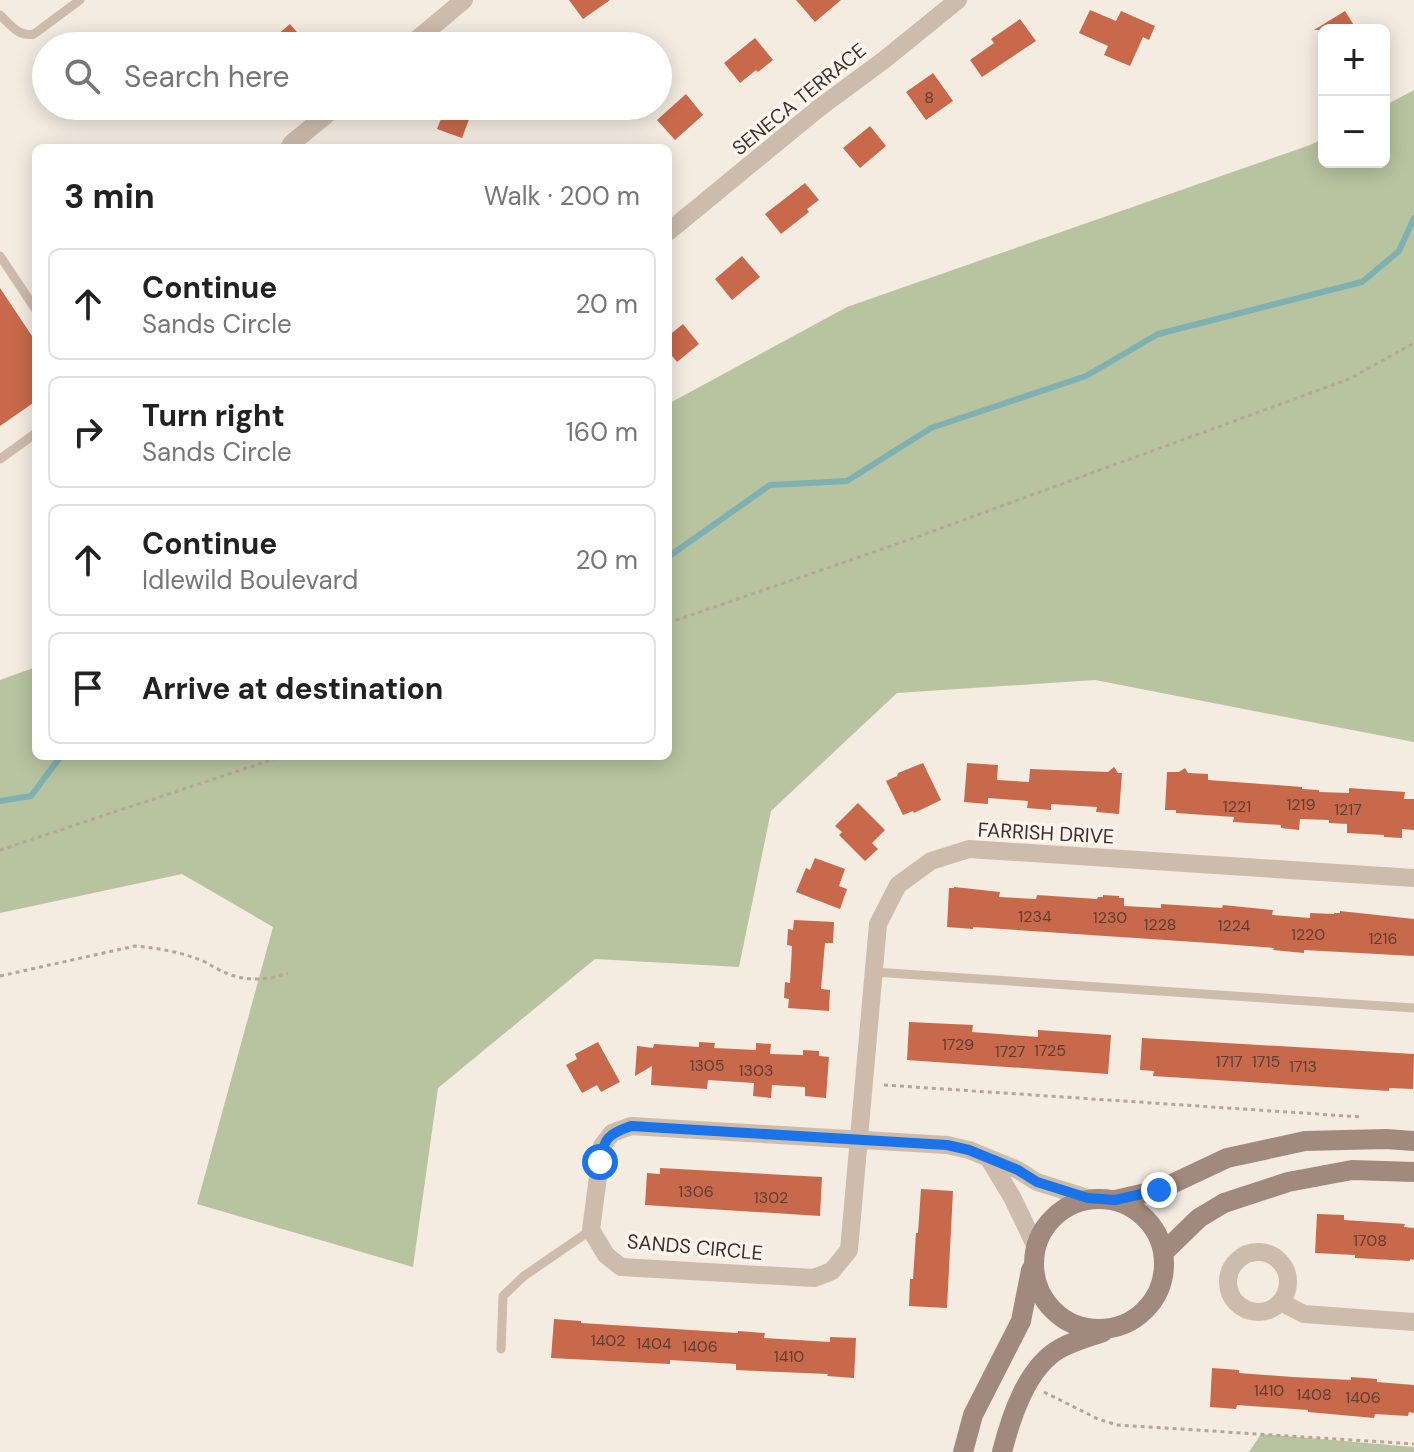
<!DOCTYPE html>
<meta charset="utf-8">
<style>
:root{--surface:#fff;--page:#f6f6f6;--text:#222;--muted:#767676;--line:#e0e0e0}
body{margin:0;font-family:"DM Sans",sans-serif;background:var(--page);color:var(--text)}
.controls{position:absolute;right:24px;top:24px;display:grid;overflow:hidden;border-radius:12px;box-shadow:0 4px 20px #0003}
.controls button{width:72px;height:72px;display:grid;place-items:center;padding:0;border:0;border-bottom:2px solid var(--line);background:var(--surface);color:var(--text);font:40px sans-serif}
.stop{position:absolute;width:24px;height:24px;margin:-18px;border:6px solid #1a73e8;border-radius:50%;background:#fff}
.stop.end{background:#1a73e8;border-color:#fff;box-shadow:0 2px 8px #0008}
.list{margin:0;padding:0;list-style:none}
h2{display:flex;justify-content:space-between;align-items:center;height:104px;margin:0;padding:0 32px;font-size:34px}
h2 small{font-size:26px;font-weight:400;color:var(--muted)}
.list li{display:grid;grid-template-columns:52px 1fr auto;gap:24px;align-items:center;box-sizing:border-box;height:112px;margin:0 16px 16px;padding:0 16px;border:2px solid var(--line);border-radius:12px}
.list b{display:block;font-size:30px;white-space:nowrap}
.list p{margin:0;font-size:26px;white-space:nowrap;color:var(--muted)}
.list em{font-size:26px;font-style:normal;color:var(--muted)}
.icon{flex:none;width:44px;height:44px;fill:none;stroke:currentColor;stroke-width:2;stroke-linecap:round;stroke-linejoin:round}
.map{position:relative;flex:none;width:1414px;height:1452px;overflow:hidden}
.search{position:absolute;background:var(--surface);box-shadow:0 4px 20px #0003;left:32px;top:32px;width:640px;height:88px;display:flex;align-items:center;gap:20px;box-sizing:border-box;padding:0 28px;border-radius:44px;color:var(--muted);font-size:30px}
.panel{position:absolute;background:var(--surface);box-shadow:0 4px 20px #0003;left:32px;top:144px;width:640px;height:616px;border-radius:12px}
.map>svg:first-child{display:block}
.green{fill:#b8c4a0}
.lines{fill:none;stroke-linecap:round;stroke-linejoin:round}
.stream{stroke:#7fb0b2;stroke-width:6}
.building{fill:#c8694b}
.path{stroke:#b9a596;stroke-width:3;stroke-dasharray:4 4;stroke-linecap:butt}
.lane{stroke:#cdbbac;stroke-width:9}
.street{stroke:#cdbbac;stroke-width:18}
.secondary{stroke:#a18a7d;stroke-width:20}
.route{stroke:#1a73e8;stroke-width:10}
.labels{text-anchor:middle;dominant-baseline:central;stroke-width:7;stroke-linejoin:round;paint-order:stroke}
.number-label{font-size:16px;fill:#5e3e33}
.street-label{font-size:20px;fill:#3b302b;stroke:#fbf5ee}
</style>
<div class="map">
<svg width="1414" height="1452" viewBox="0 0 1414 1452">
<rect width="100%" height="100%" fill="#f4ebe1"/>
<!-- green -->
<path class="green" d="M1414 90V742L1095 680 897 693 771 811 739 967 595 959 438 1088 413 1267 197 1204 273 927 182 874 0 913V680L36 667V756H668V404L847 307 1310 145 1324 138V162H1384V106Z
M1261 1434 1414 1447V1452H1249Z"/>
<g class="lines">
<!-- stream -->
<path class="stream" d="M668 557 770 485 847 481 931 428 1086 376 1158 334 1362 282 1399 251 1414 218
M0 801 31 796 61 756"/>
</g>
<!-- building -->
<path class="building" d="M569 0H610L583 19Z
M796 0H841L815 22Z
M1090 10 1116 21 1121 11 1155 26 1149 40 1143 37 1130 66 1104 55 1108 46 1079 33Z
M1345 11 1357 30H1314Z
M1020 19 1036 41 982 77 970 60 994 43 991 39Z
M290 24 309 46H264Z
M755 38 773 60 758 72 756 70 740 83 724 63Z
M933 73 953 101 926 120 906 92Z
M686 94 703 115 675 140 657 120Z
M446 106H474L462 138 437 129Z
M870 126 886 146 860 168 843 148Z
M805 183 819 200 807 209 809 212 781 234 765 214Z
M742 256 760 277 732 300 715 279Z
M0 288 36 342V401L0 426Z
M683 324 699 344 677 362 668 351V336Z
M923 763 941 800 914 813 913 811 903 815 886 781 897 776 898 773Z
M967 763 998 765 997 780 1029 782 1030 769 1108 772 1114 767 1118 773H1122L1119 814 1096 812 1097 807 1051 804V810L1027 808 1028 801 988 798V804L964 802Z
M1185 768 1188 773 1208 774V780L1302 787V789L1319 790V792L1349 793V788L1405 792 1404 799H1414V830L1402 829V838L1384 837V835L1347 833V824L1329 823V820L1300 819 1299 830 1281 828V825L1233 822 1234 817 1176 813V810H1165L1167 772H1179Z
M858 803 885 830 872 843 878 849 865 861 839 835 842 832 835 826Z
M815 858 845 869 839 886 847 889 840 909 796 892 806 868 810 870Z
M954 887 1000 892 999 897 1036 899 1037 895 1097 899 1098 897H1103V895L1119 896V898H1124V906L1161 908V904L1222 908 1223 905 1273 910 1272 915 1310 918V913L1334 914V913H1340V911L1414 919V956L1304 950V953L1273 950 1274 948 1210 943 973 927V929L947 927 949 888H954Z
M794 920 834 922 833 943H825L821 989 830 990 829 1011 788 1008 789 999 784 998 785 982 790 983 792 946 787 945 788 929 793 930Z
M909 1022 973 1025 972 1032 1038 1037V1030L1111 1035 1108 1074 907 1060Z
M1142 1038 1414 1054 1413 1089 1389 1088V1091L1153 1076 1154 1071 1140 1070Z
M598 1042 620 1082 601 1092 597 1085 582 1093 566 1065 577 1059 575 1054Z
M699 1042 715 1043 714 1048 756 1050V1043L771 1044 770 1054 803 1055V1050L819 1051V1056L829 1057 826 1098 805 1096V1087L772 1085 771 1098 753 1096 754 1083 708 1080 707 1089 651 1085 652 1066 635 1076 637 1046 653 1048 654 1044 699 1047Z
M660 1168 822 1177 820 1216 645 1205 647 1173 660 1174Z
M921 1189 953 1191 947 1308 909 1306 910 1279H913L916 1233H918Z
M1317 1214 1344 1215V1220L1405 1224 1404 1227 1414 1228V1260L1410 1259V1261L1355 1258V1255L1315 1253Z
M554 1319 581 1321V1323L738 1333V1331L765 1333 764 1338 830 1342V1337L856 1338 854 1378 827 1376 828 1374 736 1370V1364L670 1360V1364L551 1358Z
M1212 1368 1239 1370V1373L1293 1377 1351 1380V1377L1377 1379V1382L1414 1385V1413L1409 1412 1408 1416 1375 1414 1374 1418 1308 1412V1410L1237 1405 1236 1409 1210 1407Z"/>
<g class="lines">
<!-- path -->
<path class="path" d="M668 623 914 538 1349 379 1414 343
M0 850 283 756
M0 976 135 946C158 948 181 952 203 961 211 965 218 970 226 973 247 982 267 980 288 973
M884 1085 1362 1117
M1044 1392 1098 1419 1117 1425 1414 1444"/>
<!-- lane -->
<path class="lane" d="M0 15C11 25 18 37 34 34L80 0
M0 256 36 310
M0 459 36 433
M874 972 1414 1008
M501 1349 503 1296 524 1276 591 1230"/>
<!-- street -->
<path class="street" d="M409 46 464 0
M289 148 292 143 337 106
M668 232 819 108 884 60 958 0
M989 1159 1012 1197 1036 1247
M1088 1198 1037 1182 1018 1170 969 1150 947 1145 631 1126 612 1133 602 1146 591 1230 606 1255 621 1267 814 1278 832 1271 849 1250 878 924 898 885 931 861 969 849 1414 878
M1228 1282a30 30 0 1 1 60 0a30 30 0 1 1-60 0Z
M1280 1302 1304 1314 1414 1322"/>
<!-- secondary -->
<path class="secondary" d="M1034 1264a65 65 0 1 1 130 0a65 65 0 1 1-130 0Z
M1115 1200 1159 1190 1227 1158 1305 1141 1386 1139 1414 1141
M1164 1252 1199 1218 1224 1203 1288 1182 1352 1170 1414 1172
M963 1452 973 1415 1021 1321 1031 1270
M1002 1452C1011 1417 1027 1366 1061 1348 1074 1341 1089 1337 1103 1332"/>
</g>
<g class="lines">
<!-- route -->
<path class="route" d="M600 1162C604 1138 608 1134 631 1126L947 1145 969 1150 1018 1170 1037 1182 1088 1198 1115 1200 1159 1190"/>
</g>
<g class="labels">
<!-- number labels -->
<g class="number-label">
<text x="929" y="97">8</text>
<text x="1301" y="804">1219</text>
<text x="1237" y="806">1221</text>
<text x="1348" y="809">1217</text>
<text x="1035" y="916">1234</text>
<text x="1110" y="917">1230</text>
<text x="1160" y="924">1228</text>
<text x="1234" y="925">1224</text>
<text x="1308" y="934">1220</text>
<text x="1383" y="938">1216</text>
<text x="958" y="1044">1729</text>
<text x="1050" y="1050">1725</text>
<text x="1010" y="1051">1727</text>
<text x="1229" y="1061">1717</text>
<text x="1266" y="1061">1715</text>
<text x="707" y="1065">1305</text>
<text x="1303" y="1066">1713</text>
<text x="756" y="1070">1303</text>
<text x="696" y="1191">1306</text>
<text x="771" y="1197">1302</text>
<text x="1370" y="1240">1708</text>
<text x="608" y="1340">1402</text>
<text x="654" y="1343">1404</text>
<text x="700" y="1346">1406</text>
<text x="789" y="1356">1410</text>
<text x="1269" y="1390">1410</text>
<text x="1314" y="1394">1408</text>
<text x="1363" y="1397">1406</text>
</g>
<!-- street labels -->
<g class="street-label">
<text transform="translate(799 99) rotate(-39)">SENECA TERRACE</text>
<text transform="translate(1046 833) rotate(3)">FARRISH DRIVE</text>
<text transform="translate(695 1247) rotate(5)">SANDS CIRCLE</text>
</g>
</g>
</svg>
<div class="controls">
<button>+</button>
<button>−</button>
</div>
<div class="stop" style="left:600px;top:1162px"></div>
<div class="stop end" style="left:1159px;top:1190px"></div>
<div class="search"><svg class="icon" aria-label="search" viewBox="0 0 24 24"><circle cx="10" cy="10" r="6"/><path d="M15 15l6 6"/></svg>Search here</div>
<section class="panel">
<h2>3 min<small>Walk · 200 m</small></h2>
<ul class="list">
<li><svg class="icon" aria-label="ahead" viewBox="0 0 24 24"><path d="M12 20V5M6 11l6-6 6 6"/></svg><div><b>Continue</b><p>Sands Circle</p></div><em>20 m</em></li>
<li><svg class="icon" aria-label="right" viewBox="0 0 24 24"><path d="M7 20v-9h11M14 6l5 5-5 5"/></svg><div><b>Turn right</b><p>Sands Circle</p></div><em>160 m</em></li>
<li><svg class="icon" aria-label="ahead" viewBox="0 0 24 24"><path d="M12 20V5M6 11l6-6 6 6"/></svg><div><b>Continue</b><p>Idlewild Boulevard</p></div><em>20 m</em></li>
<li><svg class="icon" aria-label="arrive" viewBox="0 0 24 24"><path d="M6 21V4h12l-3 4 3 4H6"/></svg><div><b>Arrive at destination</b></div></li>
</ul>
</section>
</div>
